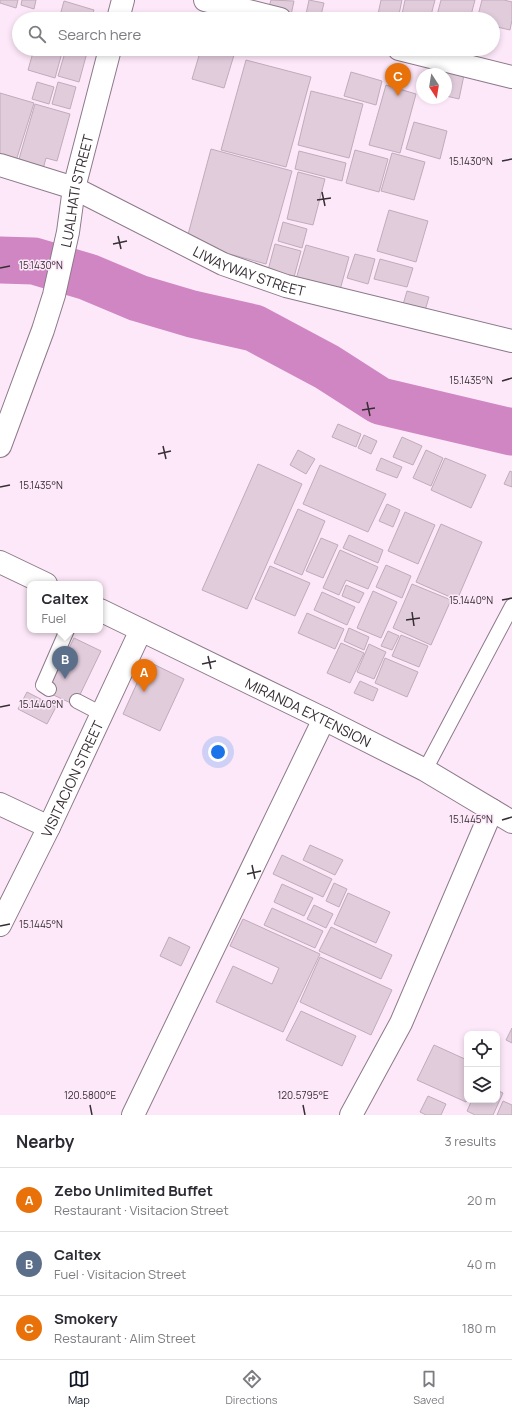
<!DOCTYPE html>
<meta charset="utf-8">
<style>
:root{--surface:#fff;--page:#f7f7f7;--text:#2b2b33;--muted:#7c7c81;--line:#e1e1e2;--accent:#111827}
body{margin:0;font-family:Manrope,sans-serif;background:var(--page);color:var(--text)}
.controls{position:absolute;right:12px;bottom:12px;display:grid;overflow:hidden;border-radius:8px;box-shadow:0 2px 6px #0003}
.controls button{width:36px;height:36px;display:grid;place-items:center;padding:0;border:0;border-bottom:1px solid var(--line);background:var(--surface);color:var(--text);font:20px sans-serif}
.compass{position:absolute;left:416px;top:68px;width:36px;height:36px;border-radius:50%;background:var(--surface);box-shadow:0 2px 6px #0003;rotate:168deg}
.you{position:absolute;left:218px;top:752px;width:14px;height:14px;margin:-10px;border:3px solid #fff;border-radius:50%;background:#1a73e8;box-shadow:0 0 0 6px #1a73e833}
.badge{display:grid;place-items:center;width:26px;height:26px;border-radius:50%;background:var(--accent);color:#fff;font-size:13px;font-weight:700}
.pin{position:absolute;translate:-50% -33px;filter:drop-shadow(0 1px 2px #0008)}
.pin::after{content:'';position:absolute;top:21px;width:14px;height:12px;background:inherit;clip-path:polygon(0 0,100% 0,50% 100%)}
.popup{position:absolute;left:27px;top:581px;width:76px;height:52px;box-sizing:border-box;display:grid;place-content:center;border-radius:8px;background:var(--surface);filter:drop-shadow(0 1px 3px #0005);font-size:13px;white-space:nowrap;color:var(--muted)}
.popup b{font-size:15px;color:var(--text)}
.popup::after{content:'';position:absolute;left:50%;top:100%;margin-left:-8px;border:8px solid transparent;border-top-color:var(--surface)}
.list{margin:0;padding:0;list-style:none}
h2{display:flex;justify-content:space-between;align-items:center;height:52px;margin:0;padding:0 16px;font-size:17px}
h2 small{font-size:13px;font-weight:400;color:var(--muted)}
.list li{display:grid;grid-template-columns:26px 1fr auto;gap:12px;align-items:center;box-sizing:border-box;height:64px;padding:0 16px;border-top:1px solid var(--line)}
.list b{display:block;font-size:15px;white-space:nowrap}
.list p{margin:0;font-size:13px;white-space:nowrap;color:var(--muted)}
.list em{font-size:13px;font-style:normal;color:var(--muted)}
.icon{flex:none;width:22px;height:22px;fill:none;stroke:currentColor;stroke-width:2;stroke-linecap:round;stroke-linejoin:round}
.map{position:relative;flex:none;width:512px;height:1115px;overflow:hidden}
.search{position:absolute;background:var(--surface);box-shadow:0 2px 6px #0003;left:12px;right:12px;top:12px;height:44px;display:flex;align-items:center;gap:10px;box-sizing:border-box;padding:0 14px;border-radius:22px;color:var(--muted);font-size:15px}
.sheet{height:244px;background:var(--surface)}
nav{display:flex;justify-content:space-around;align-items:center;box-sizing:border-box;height:56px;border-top:1px solid var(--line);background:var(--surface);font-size:11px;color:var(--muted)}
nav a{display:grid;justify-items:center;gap:2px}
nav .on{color:var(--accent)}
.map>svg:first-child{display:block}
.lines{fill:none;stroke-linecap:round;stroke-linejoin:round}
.river{stroke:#cf86c3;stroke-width:47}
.building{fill:#e1ccdc;stroke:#c0abbb}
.lane-casing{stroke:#8c7989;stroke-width:16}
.street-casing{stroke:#8c7989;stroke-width:24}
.secondary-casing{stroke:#8c7989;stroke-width:24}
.lane{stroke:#fff;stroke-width:14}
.street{stroke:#fff;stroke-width:22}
.secondary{stroke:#fff;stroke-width:22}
.ticks{fill:none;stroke:#362e34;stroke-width:1.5}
.labels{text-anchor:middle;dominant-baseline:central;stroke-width:3;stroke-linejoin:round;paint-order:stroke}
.street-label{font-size:14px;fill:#362e34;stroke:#fde8f9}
.ticks-label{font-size:10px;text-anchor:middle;fill:#362e34;stroke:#fde8f9;stroke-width:3;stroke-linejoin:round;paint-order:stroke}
</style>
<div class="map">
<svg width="512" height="1115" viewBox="0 0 512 1115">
<rect width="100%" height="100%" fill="#fde8f9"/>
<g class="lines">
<!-- river -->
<path class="river" d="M0 260 34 261 88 277 138 298 192 314 254 328 327 367 380 401 512 432"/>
</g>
<!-- building -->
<path class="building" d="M0 0H18L16 8 0 3Z
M22 0H36L34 9 21 5Z
M271 0 294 1 291 15 268 10Z
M309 0 324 3 320 19H305Z
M381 0H402L398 19H377Z
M405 0H435L430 19H401Z
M441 0H475L470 19H436Z
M482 0H504L512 2V20L510 30 493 26V19H477Z
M64 1 94 10 91 19H59Z
M34 49H63L55 78 28 70Z
M66 49H88L79 82 58 76Z
M201 49H212L234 55 224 88 192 79Z
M246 60 311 77 286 167 221 150Z
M434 68 464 75 459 99 446 96V74H432Z
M351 72 382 81 376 105 344 96Z
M37 82 54 87 49 104 32 99Z
M58 82 76 87 70 109 52 104Z
M386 85 416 94 400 153 369 145Z
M311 91 363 104 349 158 298 145Z
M0 93 34 103 15 164 0 160Z
M35 104 70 114 57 161 46 158 42 173 17 166Z
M414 122 447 131 440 159 406 149Z
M211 149 292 171 266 264 186 242Z
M355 150 388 159 379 192 346 183Z
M299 151 346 163 342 181 295 169Z
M392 153 425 162 414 200 381 191Z
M298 172 325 179 313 225 287 219Z
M389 210 428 221 416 262 377 251Z
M283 222 307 229 302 248 278 241Z
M275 244 301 251 293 281 267 274Z
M306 245 349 257 340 290 296 279Z
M355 254 375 259 368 284 347 278Z
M380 259 413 268 407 287 374 279Z
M407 291 429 297 424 314 402 308Z
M338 424 361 434 356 447 332 437Z
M364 435 377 441 371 454 358 448Z
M402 437 422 446 413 465 393 457Z
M298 450 315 459 306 474 290 465Z
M426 450 443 458 431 486 413 478Z
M381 458 402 467 397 478 376 470Z
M445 458 486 475 471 508 431 490Z
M258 464 302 484 247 609 202 590Z
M320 465 386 494 368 532 303 504Z
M510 471 512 472V487L504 484Z
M387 504 400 510 393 527 379 521Z
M298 509 325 521 302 575 274 563Z
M405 512 435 525 418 564 388 551Z
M441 524 482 542 457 600 416 582Z
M349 535 383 550 378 563 343 548Z
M321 538 338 545 323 578 306 571Z
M340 550 378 567 368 589 346 580 339 595 323 588Z
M386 565 411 576 402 598 376 587Z
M270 566 310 583 295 616 255 599Z
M412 584 451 600 431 645 393 628Z
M346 585 364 593 359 603 342 596Z
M373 591 397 602 381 638 357 628Z
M322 592 355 607 347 625 314 610Z
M307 613 344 629 335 649 298 633Z
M349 628 369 637 364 650 344 641Z
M388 631 399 636 392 650 381 646Z
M401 635 428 646 419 667 392 656Z
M74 638 101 651 75 705 47 692Z
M341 643 364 653 350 683 327 673Z
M369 644 386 652 374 679 357 672Z
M385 658 418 672 407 697 375 683Z
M147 661 184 679 160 731 123 714Z
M360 681 378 689 373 701 354 693Z
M27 692 56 707 47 724 18 709Z
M310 845 343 860 335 875 303 860Z
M282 855 332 879 323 897 273 874Z
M334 883 347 889 339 907 326 901Z
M282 884 313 898 304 916 274 902Z
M348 893 390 912 376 943 334 924Z
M314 905 333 914 326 928 307 919Z
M272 908 323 931 315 948 264 925Z
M243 919 320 954 283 1032 216 1002 233 966 272 984 279 968 230 946Z
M331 927 392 955 381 979 319 951Z
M169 937 190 947 181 966 160 956Z
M320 957 392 990 371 1035 300 1002Z
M301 1011 356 1036 342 1066 286 1040Z
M512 1028V1043L506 1040Z
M434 1045 467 1060V1100L466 1102 417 1080Z
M497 1090 503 1093 493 1115H475L467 1111 472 1100H497Z
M428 1096 446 1104 441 1115H426L420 1112Z
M503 1101 512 1105V1115H497Z"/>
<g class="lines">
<!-- lane casing -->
<g class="lane-casing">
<path id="lane" d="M49 689 43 685 67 630
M77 701 102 714
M425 770 512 606"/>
</g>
<!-- street casing -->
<g class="street-casing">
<g id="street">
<path d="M205 0 280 19"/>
<path d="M118 19 123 0"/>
<path d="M399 49 512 77"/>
<path id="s1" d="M0 165 74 188 223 264 286 286 512 341"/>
<path id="s2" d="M0 446 43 330 54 295 68 232 74 188 110 49"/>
<path d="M0 804 49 827"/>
<path d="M133 1115 324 719"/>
<path d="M351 1115 401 1023 492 810"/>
</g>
</g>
<!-- secondary casing -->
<g class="secondary-casing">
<g id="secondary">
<path d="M0 562 46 584"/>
<path id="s3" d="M100 610 324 719 425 770 512 822"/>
<path id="s4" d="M0 925 49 827 141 630"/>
</g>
</g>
<!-- lane -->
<use href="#lane" class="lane"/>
<!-- street -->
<use href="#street" class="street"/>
<!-- secondary -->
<use href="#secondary" class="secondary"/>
</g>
<!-- ticks -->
<path class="ticks" d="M502 161 512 159M322 192 325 206M317 200 331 198M118 236 121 249M113 244 127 241M0 268 10 266M502 381 512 378M367 402 370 416M362 410 375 408M163 446 166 459M158 454 171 451M0 487 10 485M502 600 512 598M412 612 414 626M406 620 420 618M208 656 211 669M202 664 216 661M0 707 10 705M502 820 512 817M252 865 255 879M247 874 261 871M0 926 10 924M90 1105 92 1115M303 1105 305 1115"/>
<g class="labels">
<!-- street labels -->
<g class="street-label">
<text stroke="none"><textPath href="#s2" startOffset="267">LUALHATI STREET</textPath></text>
<text stroke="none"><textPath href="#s1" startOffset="272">LIWAYWAY STREET</textPath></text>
<text stroke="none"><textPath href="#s3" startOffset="232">MIRANDA EXTENSION</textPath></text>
<text stroke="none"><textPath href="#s4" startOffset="163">VISITACION STREET</textPath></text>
</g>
</g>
<g class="ticks-label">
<text x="471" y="165">15.1430°N</text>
<text x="41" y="269">15.1430°N</text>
<text x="471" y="384">15.1435°N</text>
<text x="41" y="489">15.1435°N</text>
<text x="471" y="604">15.1440°N</text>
<text x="41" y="708">15.1440°N</text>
<text x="471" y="823">15.1445°N</text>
<text x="41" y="928">15.1445°N</text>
<text x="90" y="1099">120.5800°E</text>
<text x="303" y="1099">120.5795°E</text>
</g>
</svg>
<div class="controls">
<button><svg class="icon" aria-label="locate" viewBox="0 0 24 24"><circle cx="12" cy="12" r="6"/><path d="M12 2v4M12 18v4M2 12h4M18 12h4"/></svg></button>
<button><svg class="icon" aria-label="layers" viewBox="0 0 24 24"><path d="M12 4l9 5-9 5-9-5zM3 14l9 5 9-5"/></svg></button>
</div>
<svg class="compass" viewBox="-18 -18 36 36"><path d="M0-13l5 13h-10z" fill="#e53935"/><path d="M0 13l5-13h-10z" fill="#7c7c81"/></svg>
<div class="you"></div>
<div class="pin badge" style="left:144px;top:692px;background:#e8710a">A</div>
<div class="pin badge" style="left:65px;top:679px;background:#5c6f8a">B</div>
<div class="popup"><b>Caltex</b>Fuel</div>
<div class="pin badge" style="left:398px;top:96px;background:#e8710a">C</div>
<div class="search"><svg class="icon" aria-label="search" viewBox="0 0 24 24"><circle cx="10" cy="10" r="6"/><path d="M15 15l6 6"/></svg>Search here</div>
</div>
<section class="sheet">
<h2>Nearby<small>3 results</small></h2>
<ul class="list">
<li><span class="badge" style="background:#e8710a">A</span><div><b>Zebo Unlimited Buffet</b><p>Restaurant · Visitacion Street</p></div><em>20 m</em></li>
<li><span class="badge" style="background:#5c6f8a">B</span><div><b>Caltex</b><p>Fuel · Visitacion Street</p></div><em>40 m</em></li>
<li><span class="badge" style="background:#e8710a">C</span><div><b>Smokery</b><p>Restaurant · Alim Street</p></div><em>180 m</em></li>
</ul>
</section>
<nav>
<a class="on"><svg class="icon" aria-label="map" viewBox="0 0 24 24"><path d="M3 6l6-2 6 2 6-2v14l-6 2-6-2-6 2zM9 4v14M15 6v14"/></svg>Map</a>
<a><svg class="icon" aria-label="directions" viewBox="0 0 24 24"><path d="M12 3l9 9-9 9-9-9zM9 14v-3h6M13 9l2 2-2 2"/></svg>Directions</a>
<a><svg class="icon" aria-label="saved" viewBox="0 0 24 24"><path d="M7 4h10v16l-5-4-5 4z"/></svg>Saved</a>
</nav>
